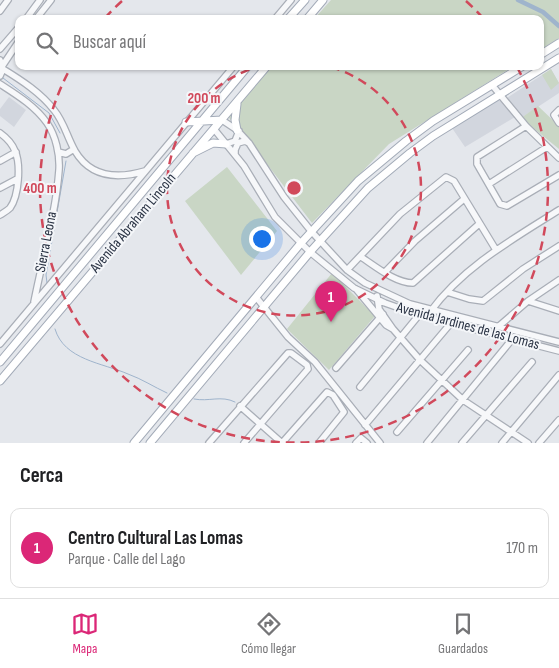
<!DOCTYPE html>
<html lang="es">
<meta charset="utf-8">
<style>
:root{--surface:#fff;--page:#f6f6f6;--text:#202124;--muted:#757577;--line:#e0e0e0;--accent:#db2777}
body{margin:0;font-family:"Sofia Sans Condensed",sans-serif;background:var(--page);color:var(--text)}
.you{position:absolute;left:261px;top:238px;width:18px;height:18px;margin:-12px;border:4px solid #fff;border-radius:50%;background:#1a73e8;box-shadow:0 0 0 8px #1a73e833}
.badge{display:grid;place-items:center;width:32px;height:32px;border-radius:50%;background:var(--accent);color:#fff;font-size:16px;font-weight:700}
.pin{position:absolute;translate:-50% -41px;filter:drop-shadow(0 1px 2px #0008)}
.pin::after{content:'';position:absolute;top:26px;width:18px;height:15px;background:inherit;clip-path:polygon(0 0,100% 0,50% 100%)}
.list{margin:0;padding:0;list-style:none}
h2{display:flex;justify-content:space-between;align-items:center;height:65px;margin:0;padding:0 20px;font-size:21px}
h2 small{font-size:16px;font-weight:400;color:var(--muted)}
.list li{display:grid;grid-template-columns:32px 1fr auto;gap:15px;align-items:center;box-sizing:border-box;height:80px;margin:0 10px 10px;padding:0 10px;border:1px solid var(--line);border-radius:10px}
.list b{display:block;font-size:19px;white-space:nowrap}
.list p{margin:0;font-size:16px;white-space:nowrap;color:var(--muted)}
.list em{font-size:16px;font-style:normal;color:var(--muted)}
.icon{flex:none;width:28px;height:28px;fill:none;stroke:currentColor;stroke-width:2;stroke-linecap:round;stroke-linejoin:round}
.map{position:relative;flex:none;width:559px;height:443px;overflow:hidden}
.search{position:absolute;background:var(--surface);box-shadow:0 1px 4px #0004;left:15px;right:15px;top:15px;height:55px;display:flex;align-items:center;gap:12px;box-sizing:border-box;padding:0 18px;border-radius:10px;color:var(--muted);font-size:19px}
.sheet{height:155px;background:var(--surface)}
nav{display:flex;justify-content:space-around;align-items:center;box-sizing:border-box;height:70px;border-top:1px solid var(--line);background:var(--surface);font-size:14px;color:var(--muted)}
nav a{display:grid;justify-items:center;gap:2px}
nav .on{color:var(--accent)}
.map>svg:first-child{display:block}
.built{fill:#d2d6de}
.green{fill:#c9d6c5}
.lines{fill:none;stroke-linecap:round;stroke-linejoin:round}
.stream{stroke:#9fb4cc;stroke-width:1}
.canal{stroke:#9fb4cc;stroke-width:4.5}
.minor-casing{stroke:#a9aeb7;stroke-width:8}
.major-casing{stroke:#a3abb8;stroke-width:9}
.minor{stroke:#f7f8fa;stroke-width:5.5}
.major{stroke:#fff;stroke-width:7}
.ring{fill:none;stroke:#d1495b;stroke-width:2.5;stroke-dasharray:9 6}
.labels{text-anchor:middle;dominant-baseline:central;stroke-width:4;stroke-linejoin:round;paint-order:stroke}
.street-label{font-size:15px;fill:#2b3445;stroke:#f4f6f9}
.centre{fill:#d1495b;stroke:#f4f6f9;stroke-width:2.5}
.ring-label{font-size:15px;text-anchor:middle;font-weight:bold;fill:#d1495b;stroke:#f4f6f9;stroke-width:4;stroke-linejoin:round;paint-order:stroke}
</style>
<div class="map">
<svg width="559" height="443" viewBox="0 0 559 443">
<rect width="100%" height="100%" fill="#e4e7ec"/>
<!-- built -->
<path class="built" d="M551 69 559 83V93L521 118 507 98Z
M9 97 26 110 14 127 0 116V109Z
M497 100 501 101 515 117 465 147 452 128Z"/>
<!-- green -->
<path class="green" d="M331 0H559V38L540 50V19H314Z
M271 66H514L389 144 312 223 241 130 227 116Z
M551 69 559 83 551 90 542 75Z
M538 106 559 126V149L521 118Z
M227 167 277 231 241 275 185 201Z
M332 273 375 316 329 370 287 329Z"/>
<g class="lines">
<!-- stream -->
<path class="stream" d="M3 78 49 113 60 133
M47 283 46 275 66 161
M55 329C64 360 103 363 128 374 142 379 154 387 167 393
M194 399C209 402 221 395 235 402"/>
<!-- canal -->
<path class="canal" d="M518 0 543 12 559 26"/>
<!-- minor casing -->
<g class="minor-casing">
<path id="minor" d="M0 11 8 0
M26 19 40 0
M36 19 51 0
M275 19 291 0
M0 49 19 27
M0 60 3 69 0 76
M3 65 19 41
M3 69C21 80 41 93 54 110 64 122 67 137 75 151 91 178 118 179 145 171
M0 84C17 95 35 106 47 123 56 136 60 155 59 170 56 212 42 261 34 302
M492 85 526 126 559 158
M559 110 554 115 559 123
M222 120 237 130 249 143 284 197 311 231 347 270 365 283 410 304 559 342
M526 126 477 157V164L500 204 507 206 559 175
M214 129 244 166 275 217 310 252 354 288 385 303 419 315 559 351
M0 133C7 138 12 143 15 151 21 164 19 196 10 208 7 211 3 213 0 215
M226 144 235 141 239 131
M58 152 66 154 74 149
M235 154V150L238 143 245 141 249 143
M0 161 16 152
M489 184 547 147
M0 188 17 179
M361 257C375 266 395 283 413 283L479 224
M347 270 400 214 446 177 454 181 496 250
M385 272 415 241 464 199
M356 289 386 325 393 329 420 360 463 400 528 443
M447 292 469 299 483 301 523 269 559 246
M377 296 379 309 393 329
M256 297 288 337 315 362 380 443
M528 301 559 311
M430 312C463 267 513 239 559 210
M499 326 528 301 559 280
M0 344 234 66
M336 368 383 314
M360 387 419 315
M240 406 282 443
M365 425 451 323
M397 432 468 350
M209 443 288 353H291L307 365 308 369 244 443
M282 443 327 392 333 395 344 412 319 443
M356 443 361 438 367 443
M427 443 514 337
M462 443 532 362
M502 443 559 375
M539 443 559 420"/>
</g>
<!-- major casing -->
<g class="major-casing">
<path id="major" d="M288 19 305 0
M307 19 323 0
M540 55 559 43
M237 104 235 120 237 130
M186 122 222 120
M193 153 213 143 226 144
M0 362 248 66
M0 381 267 66
M134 443 301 243 358 181 406 141 433 121 523 66
M150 443 310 252 368 188 410 153 433 136 559 58"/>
</g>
<!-- minor -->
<use href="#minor" class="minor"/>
<!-- major -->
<use href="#major" class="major"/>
</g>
<!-- distance rings -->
<g class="ring">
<path d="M331 67A127 127 0 1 1 257 67"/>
<path d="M105 18A254 254 0 0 1 122 1M466 1A254 254 0 0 1 483 18M517 67A254 254 0 1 1 71 67"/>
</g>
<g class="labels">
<!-- street labels -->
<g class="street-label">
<text transform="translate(133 223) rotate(-50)">Avenida Abraham Lincoln</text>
<text transform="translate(46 242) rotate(-79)">Sierra Leona</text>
<text transform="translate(468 326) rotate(15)">Avenida Jardines de las Lomas</text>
</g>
</g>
<circle cx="294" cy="188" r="8" class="centre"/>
<g class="ring-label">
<text x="204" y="103">200 m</text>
<text x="40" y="193">400 m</text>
</g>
</svg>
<div class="you"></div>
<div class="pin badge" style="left:331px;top:322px">1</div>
<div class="search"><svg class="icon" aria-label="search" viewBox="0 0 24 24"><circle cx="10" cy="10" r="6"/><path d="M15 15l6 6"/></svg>Buscar aquí</div>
</div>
<section class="sheet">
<h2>Cerca<small></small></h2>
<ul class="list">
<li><span class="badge">1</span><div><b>Centro Cultural Las Lomas</b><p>Parque · Calle del Lago</p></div><em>170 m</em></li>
</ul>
</section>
<nav>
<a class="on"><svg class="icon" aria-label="map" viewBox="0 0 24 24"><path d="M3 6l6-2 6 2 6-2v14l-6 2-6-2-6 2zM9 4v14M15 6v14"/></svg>Mapa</a>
<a><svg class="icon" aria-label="directions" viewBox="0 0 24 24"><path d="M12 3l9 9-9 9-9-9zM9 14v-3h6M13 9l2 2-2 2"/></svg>Cómo llegar</a>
<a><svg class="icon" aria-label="saved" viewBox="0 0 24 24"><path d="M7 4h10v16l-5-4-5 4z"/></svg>Guardados</a>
</nav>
